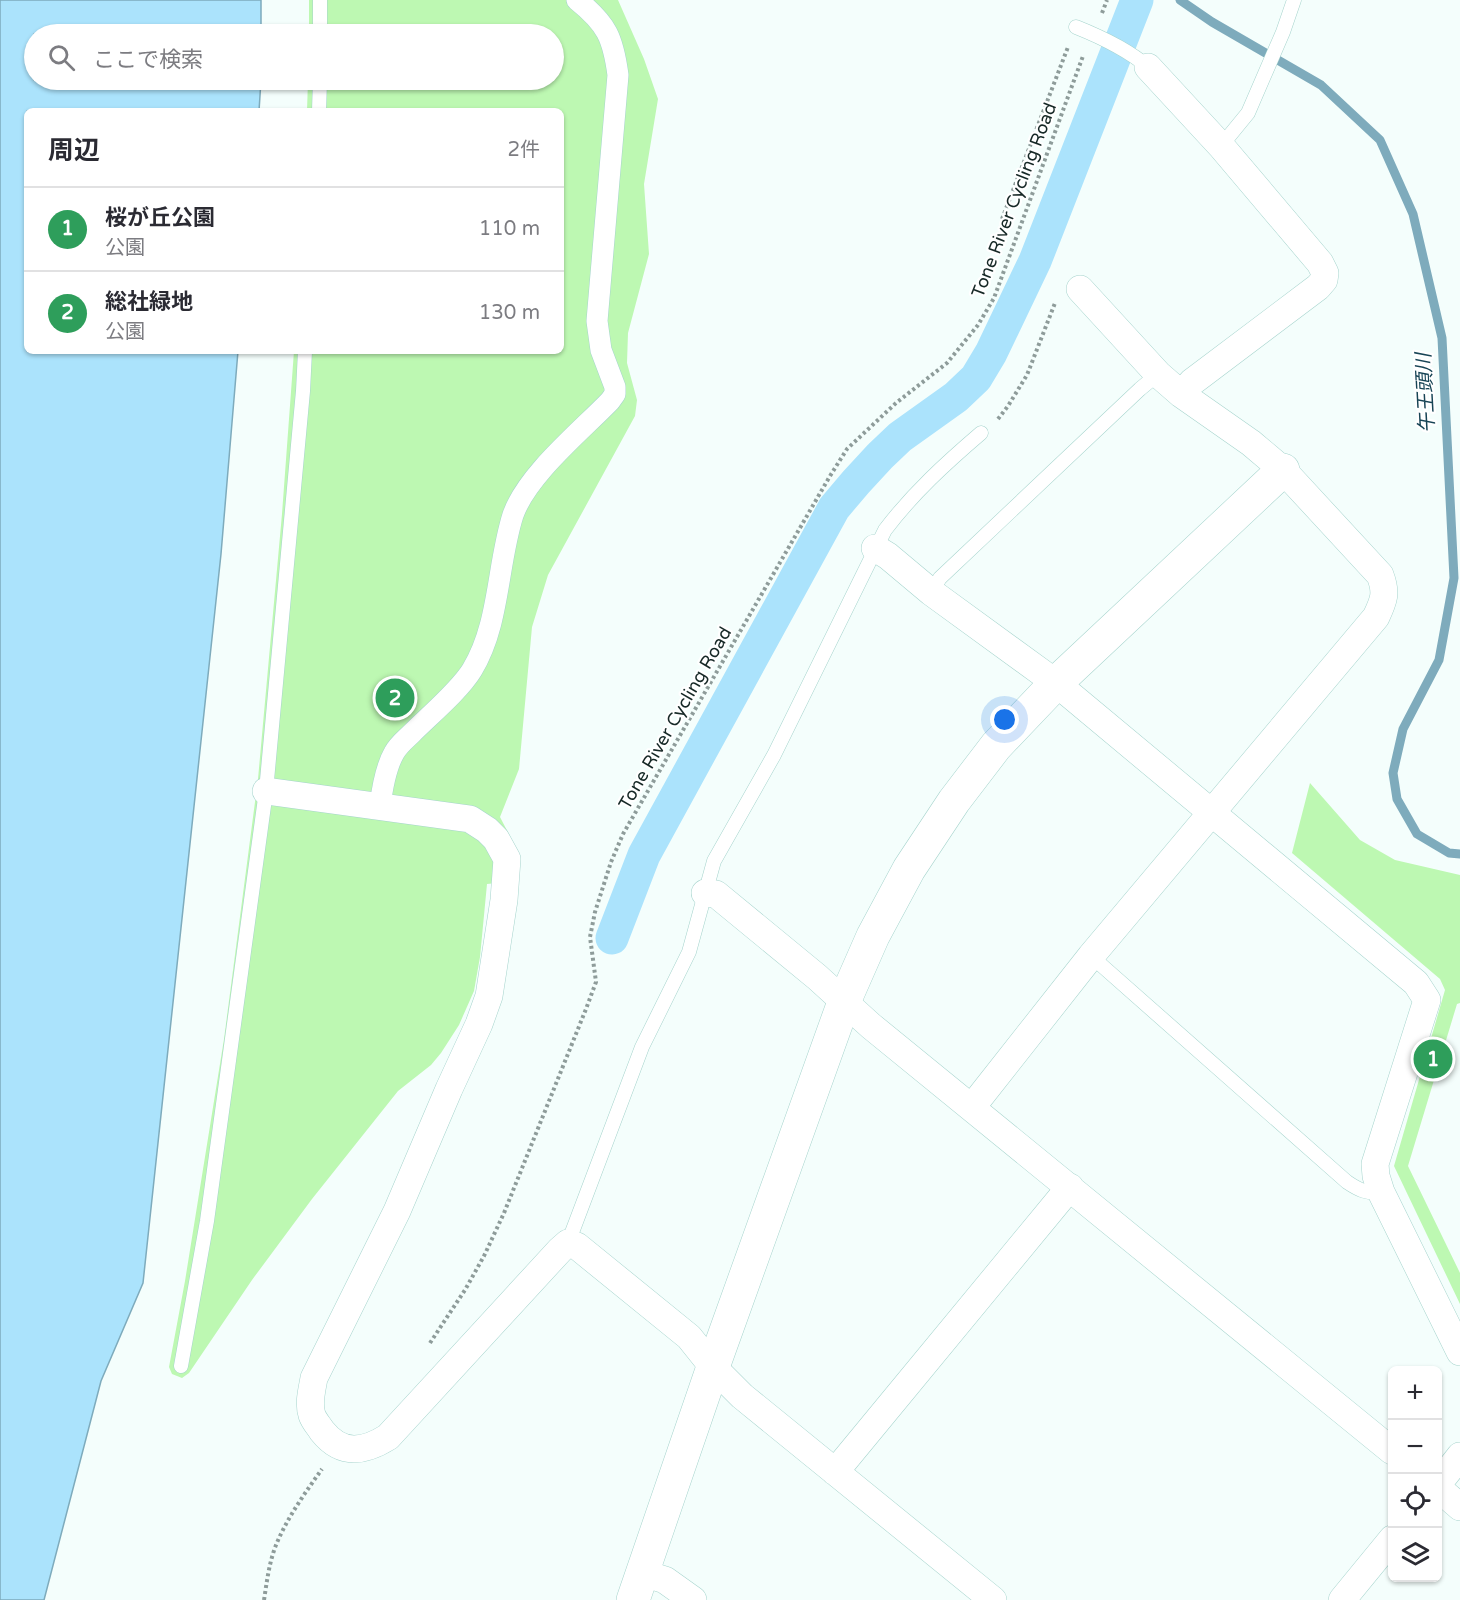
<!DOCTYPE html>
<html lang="ja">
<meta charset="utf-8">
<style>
:root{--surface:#fff;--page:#f2f2f3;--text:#2b2b33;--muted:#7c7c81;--line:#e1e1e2;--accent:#7a59d3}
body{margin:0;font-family:"Varela Round","Noto Sans JP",sans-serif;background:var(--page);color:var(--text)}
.controls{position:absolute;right:18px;bottom:18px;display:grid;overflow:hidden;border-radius:9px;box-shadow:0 2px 4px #0004}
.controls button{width:54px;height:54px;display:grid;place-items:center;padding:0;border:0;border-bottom:2px solid var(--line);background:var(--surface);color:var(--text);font:30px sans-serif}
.you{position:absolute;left:1005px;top:720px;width:21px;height:21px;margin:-15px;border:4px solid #fff;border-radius:50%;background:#1a73e8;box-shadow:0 0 0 9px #1a73e833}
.badge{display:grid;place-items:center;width:39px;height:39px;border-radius:50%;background:var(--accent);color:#fff;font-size:20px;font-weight:700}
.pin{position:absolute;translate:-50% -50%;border:3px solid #fff;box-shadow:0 2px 6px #0006}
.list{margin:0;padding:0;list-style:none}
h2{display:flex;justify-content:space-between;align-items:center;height:78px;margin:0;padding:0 24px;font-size:26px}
h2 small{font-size:20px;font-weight:400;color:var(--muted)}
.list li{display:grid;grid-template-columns:39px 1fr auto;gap:18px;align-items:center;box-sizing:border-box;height:84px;padding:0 24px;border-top:2px solid var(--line)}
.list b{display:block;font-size:22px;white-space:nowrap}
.list p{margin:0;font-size:20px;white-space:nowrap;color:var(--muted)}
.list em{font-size:20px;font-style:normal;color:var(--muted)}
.icon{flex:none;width:33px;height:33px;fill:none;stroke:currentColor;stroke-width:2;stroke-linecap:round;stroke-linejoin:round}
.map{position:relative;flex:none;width:1460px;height:1600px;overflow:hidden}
.search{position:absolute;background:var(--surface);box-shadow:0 2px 4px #0004;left:24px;top:24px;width:540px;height:66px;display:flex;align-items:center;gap:15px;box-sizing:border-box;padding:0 21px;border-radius:33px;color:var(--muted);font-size:22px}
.panel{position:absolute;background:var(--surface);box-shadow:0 2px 4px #0004;left:24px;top:108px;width:540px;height:246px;border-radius:9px}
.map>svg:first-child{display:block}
.green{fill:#bdf8b2}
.water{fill:#abe3fc;stroke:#7eabbc;stroke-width:1.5}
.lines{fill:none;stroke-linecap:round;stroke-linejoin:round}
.stream{stroke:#7eabbc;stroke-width:9}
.canal{stroke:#abe3fc;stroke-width:33}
.service-casing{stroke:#a6d4cd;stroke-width:15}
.pedestrian-casing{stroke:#a6d4cd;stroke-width:22}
.minor-casing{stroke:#a6d4cd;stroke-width:28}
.tertiary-casing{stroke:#a6d4cd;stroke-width:34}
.path{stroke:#8e9c9a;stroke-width:4;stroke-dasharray:3 3;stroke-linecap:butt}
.service{stroke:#fff;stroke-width:14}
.pedestrian{stroke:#fff;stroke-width:21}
.minor{stroke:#fff;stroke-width:27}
.tertiary{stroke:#fff;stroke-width:33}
.labels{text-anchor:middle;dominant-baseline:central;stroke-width:4.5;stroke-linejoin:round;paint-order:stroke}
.street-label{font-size:18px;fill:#162826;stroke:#fff}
.water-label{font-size:20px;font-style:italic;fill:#174455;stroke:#fff}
</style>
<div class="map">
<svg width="1460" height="1600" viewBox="0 0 1460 1600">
<rect width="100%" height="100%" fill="#f4fefc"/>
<!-- green -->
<path class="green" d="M309 0H618L644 59 658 99 644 184 649 254 628 333 627 363 637 400 635 416 548 575 532 627 519 769 500 817C513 842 520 852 517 881L487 884 480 957 474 991 459 1025 441 1053 431 1065 398 1091 312 1199 252 1280 189 1373 182 1378 172 1374 169 1367 185 1281 224 1039 258 779 282 514 294 351H561V111H307L308 80H554V34H309Z
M1310 783 1360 840 1395 860 1460 875V1003L1457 1004 1408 1166 1460 1273V1304L1394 1166 1445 990 1440 979 1292 853Z"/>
<!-- water -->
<path class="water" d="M0 0H261V34H34V80H261L259 111H27V351H238L221 554 143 1283 101 1381 44 1600H0Z"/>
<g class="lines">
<!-- stream -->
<path class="stream" d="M1180 0 1212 22 1321 85 1380 140 1413 214 1442 338 1454 578 1439 660 1403 729 1393 773 1397 799 1417 834 1449 853 1460 854"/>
<!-- canal -->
<path class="canal" d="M612 938 644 855 834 508 856 482 880 456 900 437 956 397 976 378 991 353 1035 261 1137 0"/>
<!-- service casing -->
<g class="service-casing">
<path id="service" d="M320 0V34
M1076 27C1101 37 1127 49 1148 67
M319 111 320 80
M1221 146 1248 113 1283 32 1294 0
M931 592 940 578 1140 389 1158 374
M1091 956 1347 1182C1359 1190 1367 1194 1381 1192
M568 1243 642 1047 689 952 714 861 774 755 885 530C913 493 946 463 981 433
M181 1366 207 1221 266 791 303 391 305 351"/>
</g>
<!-- pedestrian casing -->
<g class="pedestrian-casing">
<path id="pedestrian" d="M380 806C382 790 386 767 394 753 398 745 406 739 412 733 430 715 459 691 472 670 500 624 497 565 513 515 527 475 580 432 610 401L615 394V387L601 350 597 321 618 75C613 38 607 24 577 0"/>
</g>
<!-- minor casing -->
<g class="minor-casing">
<path id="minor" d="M1148 67 1221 146 1320 263 1325 273 1324 280 1318 287 1192 382 1181 394
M875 548 888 556 931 592 1056 683 1416 983 1427 1000 1375 1164 1376 1176 1381 1192 1460 1352
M266 791 470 819 487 830 496 839 507 859 504 900 489 996 479 1024 449 1089 397 1211 314 1378C312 1390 308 1403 312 1415 314 1421 319 1426 322 1431 342 1456 364 1452 388 1437L560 1250 568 1243 577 1246 689 1337 713 1367 742 1396 993 1600
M705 893 716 894 817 977 871 1026 1392 1451
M972 1107 1091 956 1376 617C1384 600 1387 593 1380 575L1283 470 1251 443 1181 394 1158 374 1080 289
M835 1472 1070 1187
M1438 1484 1460 1456
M1438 1488 1460 1507
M643 1573 665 1580 693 1600
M1342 1600 1392 1539"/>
</g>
<!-- tertiary casing -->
<g class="tertiary-casing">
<path id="tertiary" d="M633 1600 713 1367 844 1002 873 936 909 869 954 801 996 746 1056 683 1283 470"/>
</g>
<!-- path -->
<path class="path" d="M1102 13 1107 0
M1002 219 1068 47
M998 419 1008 406 1027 375 1055 303
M430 1343 465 1290 484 1256 504 1213 586 1009 596 982 590 937 595 912 611 862 623 834 830 476 847 449 896 403 947 363 978 325 994 298 1083 56
M264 1600C267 1581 269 1563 276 1545 287 1518 305 1493 322 1469"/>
<!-- service -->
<use href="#service" class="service"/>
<!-- pedestrian -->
<use href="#pedestrian" class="pedestrian"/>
<!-- minor -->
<use href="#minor" class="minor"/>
<!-- tertiary -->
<use href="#tertiary" class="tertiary"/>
</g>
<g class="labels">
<!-- street labels -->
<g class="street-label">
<text transform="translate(1014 200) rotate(-69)">Tone River Cycling Road</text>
<text transform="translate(675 718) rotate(-60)">Tone River Cycling Road</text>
</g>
<!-- water labels -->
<g class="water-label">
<text transform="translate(1426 393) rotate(-93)">午王頭川</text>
</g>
</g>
</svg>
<div class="controls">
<button>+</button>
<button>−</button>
<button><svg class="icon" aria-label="locate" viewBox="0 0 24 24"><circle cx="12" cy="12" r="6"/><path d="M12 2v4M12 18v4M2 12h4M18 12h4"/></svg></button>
<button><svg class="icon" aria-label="layers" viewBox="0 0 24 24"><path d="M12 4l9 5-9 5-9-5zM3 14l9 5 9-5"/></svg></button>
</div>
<div class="you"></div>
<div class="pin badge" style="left:1433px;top:1059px;background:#2e9e5b">1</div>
<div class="pin badge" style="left:395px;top:698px;background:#2e9e5b">2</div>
<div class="search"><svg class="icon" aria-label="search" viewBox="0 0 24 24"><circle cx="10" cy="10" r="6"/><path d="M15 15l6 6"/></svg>ここで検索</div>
<section class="panel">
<h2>周辺<small>2件</small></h2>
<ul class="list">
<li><span class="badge" style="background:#2e9e5b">1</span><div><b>桜が丘公園</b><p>公園</p></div><em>110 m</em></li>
<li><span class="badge" style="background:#2e9e5b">2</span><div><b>総社緑地</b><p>公園</p></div><em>130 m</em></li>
</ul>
</section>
</div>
